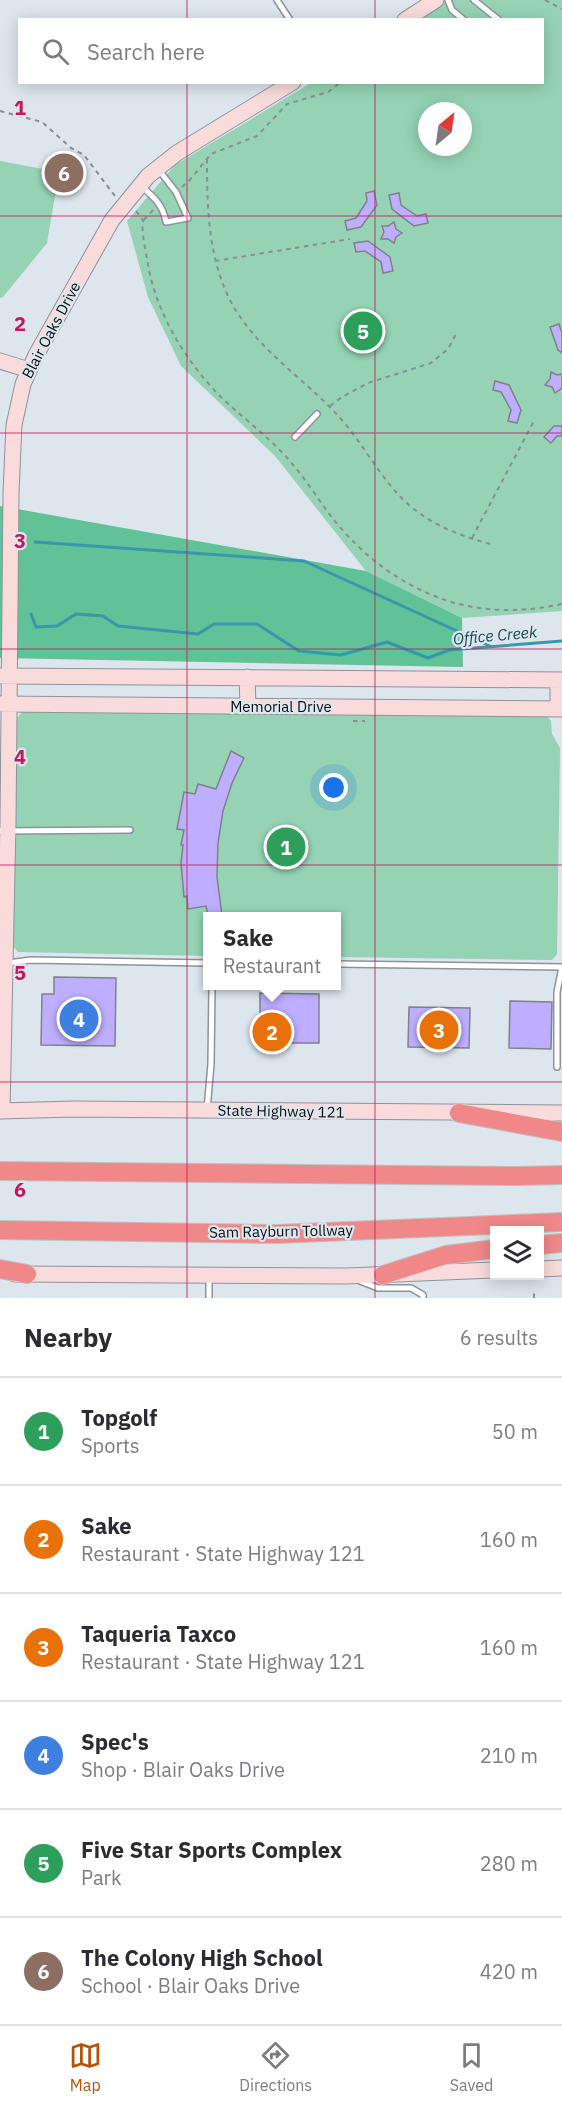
<!DOCTYPE html>
<meta charset="utf-8">
<style>
:root{--surface:#fff;--page:#f7f7f7;--text:#2b2b33;--muted:#7c7c81;--line:#e1e1e2;--accent:#b45309}
body{margin:0;font-family:"IBM Plex Sans",sans-serif;background:var(--page);color:var(--text)}
.controls{position:absolute;right:18px;bottom:18px;display:grid;overflow:hidden;border-radius:0px;box-shadow:0 3px 15px #0003}
.controls button{width:54px;height:54px;display:grid;place-items:center;padding:0;border:0;border-bottom:2px solid var(--line);background:var(--surface);color:var(--text);font:30px sans-serif}
.compass{position:absolute;left:418px;top:102px;width:54px;height:54px;border-radius:50%;background:var(--surface);box-shadow:0 3px 15px #0003;rotate:29deg}
.you{position:absolute;left:334px;top:788px;width:21px;height:21px;margin:-15px;border:4px solid #fff;border-radius:50%;background:#1a73e8;box-shadow:0 0 0 9px #1a73e833}
.badge{display:grid;place-items:center;width:39px;height:39px;border-radius:50%;background:var(--accent);color:#fff;font-size:20px;font-weight:700}
.pin{position:absolute;translate:-50% -50%;border:3px solid #fff;box-shadow:0 2px 6px #0006}
.popup{position:absolute;left:203px;top:912px;width:138px;height:78px;box-sizing:border-box;display:grid;place-content:center;border-radius:0px;background:var(--surface);filter:drop-shadow(0 2px 4px #0005);font-size:20px;white-space:nowrap;color:var(--muted)}
.popup b{font-size:22px;color:var(--text)}
.popup::after{content:'';position:absolute;left:50%;top:100%;margin-left:-12px;border:12px solid transparent;border-top-color:var(--surface)}
.list{margin:0;padding:0;list-style:none}
h2{display:flex;justify-content:space-between;align-items:center;height:78px;margin:0;padding:0 24px;font-size:26px}
h2 small{font-size:20px;font-weight:400;color:var(--muted)}
.list li{display:grid;grid-template-columns:39px 1fr auto;gap:18px;align-items:center;box-sizing:border-box;height:108px;padding:0 24px;border-top:2px solid var(--line)}
.list b{display:block;font-size:22px;white-space:nowrap}
.list p{margin:0;font-size:20px;white-space:nowrap;color:var(--muted)}
.list em{font-size:20px;font-style:normal;color:var(--muted)}
.icon{flex:none;width:33px;height:33px;fill:none;stroke:currentColor;stroke-width:2;stroke-linecap:round;stroke-linejoin:round}
.map{position:relative;flex:none;width:562px;height:1298px;overflow:hidden}
.search{position:absolute;background:var(--surface);box-shadow:0 3px 15px #0003;left:18px;right:18px;top:18px;height:66px;display:flex;align-items:center;gap:15px;box-sizing:border-box;padding:0 21px;border-radius:0px;color:var(--muted);font-size:22px}
.sheet{height:726px;background:var(--surface)}
nav{display:flex;justify-content:space-around;align-items:center;box-sizing:border-box;height:84px;border-top:2px solid var(--line);background:var(--surface);font-size:16px;color:var(--muted)}
nav a{display:grid;justify-items:center;gap:3px}
nav .on{color:var(--accent)}
.map>svg:first-child{display:block}
.green{fill:#95d3b4;fill-rule:evenodd}
.forest{fill:#60c296}
.lines{fill:none;stroke-linecap:round;stroke-linejoin:round}
.stream{stroke:#3a97ab;stroke-width:3}
.building{fill:#bdaeff;stroke:#818089;stroke-width:1.5}
.lane-casing{stroke:#8c939b;stroke-width:8}
.secondary-casing{stroke:#8c939b;stroke-width:17}
.highway-casing{stroke:#bfc0c1;stroke-width:20}
.path{stroke:#888e94;stroke-width:2;stroke-dasharray:4.5 4.5;stroke-linecap:butt}
.lane{stroke:#fff;stroke-width:5}
.secondary{stroke:#fadbdc;stroke-width:15}
.highway{stroke:#f08889;stroke-width:18}
.grid{fill:none;stroke:#c2185b;stroke-width:1.5;stroke-opacity:0.55}
.labels{text-anchor:middle;dominant-baseline:central;stroke-width:4.5;stroke-linejoin:round;paint-order:stroke}
.street-label{font-size:15px;fill:#0a0d10;stroke:#dde5ed}
.water-label{font-size:16px;font-style:italic;fill:#154a55;stroke:#dde5ed}
.grid-label{font-size:20px;text-anchor:middle;font-weight:bold;fill:#c2185b;stroke:#dde5ed;stroke-width:4.5;stroke-linejoin:round;paint-order:stroke}
</style>
<div class="map">
<svg width="562" height="1298" viewBox="0 0 562 1298">
<rect width="100%" height="100%" fill="#dde5ed"/>
<!-- green -->
<path class="green" d="M446 0H562V611L462 618 366 571 275 456 181 366 148 297 127 221 175 165 311 83 542 82V20L414 19ZM427 111H463V147H427Z
M0 161 59 172 47 243 3 297 0 298Z
M25 709 545 714 551 721 552 734 560 748 557 954 552 960 337 957 336 916H208L207 956 18 952 12 945 16 719Z"/>
<!-- forest -->
<path class="forest" d="M0 506 366 571 462 618 463 667 0 658Z"/>
<g class="lines">
<!-- stream -->
<path class="stream" d="M35 542 304 561 492 647
M31 614 36 627 57 626 76 614 103 616 118 626 198 634 214 624H257L299 651 341 655 387 642 428 658 449 650 562 641"/>
</g>
<!-- building -->
<path class="building" d="M374 191 377 205 361 227 347 230 345 221 356 218 367 201 366 193Z
M399 193 401 205 417 216 426 214 428 223 414 226 392 209 389 195Z
M394 222 396 229 402 233 396 237 394 243 388 239H381L384 232 382 226H388Z
M368 241 390 257 393 271 383 273 381 262 365 251 356 252 354 243Z
M559 324 562 333V353L558 350 550 327Z
M551 372 557 375 562 374V388L555 393 552 387 545 385 550 379Z
M495 381 509 385 521 410 517 423 508 421 511 410 501 392 493 390Z
M554 426H562V436H557L551 443 544 437Z
M231 751 244 758 232 783 223 811 218 843 217 877 222 916H208L206 906 188 909 187 896 184 897 181 863 183 845H181L184 830 177 829 184 792 195 794 198 784 216 789Z
M54 977 116 978 115 1046 41 1045 42 994H54Z
M260 993 319 994V1043H260Z
M510 1001 552 1002 551 1049 509 1048Z
M409 1007 470 1008 469 1048 408 1047Z"/>
<g class="lines">
<!-- lane casing -->
<g class="lane-casing">
<path id="lane" d="M277 0 290 20
M448 0 452 10 464 20
M474 0 499 20
M141 186C154 197 163 205 166 222L188 218 176 192 158 169
M295 437 317 414
M0 831 130 830
M8 963 31 960 208 963
M336 964 562 967
M557 1067V992L562 967
M207 1110 211 1064 212 986
M209 1278V1298
M360 1281 378 1288H411L423 1295V1298"/>
</g>
<!-- secondary casing -->
<g class="secondary-casing">
<path id="secondary" d="M405 20 436 0
M0 361 29 370
M0 676 562 680
M247 677 248 706
M0 704 562 709
M558 709V680
M0 1111 74 1109 562 1113
M2 1111 8 822 11 492 14 425 23 384 36 355 112 220 148 176 177 153 293 82
M540 1269 562 1268
M15 1274 347 1276 494 1270"/>
</g>
<!-- highway casing -->
<g class="highway-casing">
<path id="highway" d="M459 1113 562 1132
M0 1171 518 1176 562 1175
M0 1230 277 1234 562 1222
M540 1245 562 1243
M0 1269 27 1274
M383 1275 446 1255 494 1249"/>
</g>
<!-- path -->
<path class="path" d="M545 0 562 9
M0 111 42 122 71 148 84 155 115 196
M207 159C207 206 208 253 228 296 253 348 304 377 341 419 365 446 381 480 409 505 433 526 463 537 494 545
M182 187 189 181 211 154 257 136 287 104 328 92 341 82
M136 211 143 220C141 234 146 250 148 265 157 315 186 362 222 398 244 419 269 437 289 460 303 476 315 494 327 511 348 539 374 564 404 581 455 611 505 616 562 604
M144 220 154 209
M215 261 350 239
M330 406 342 397 368 383 431 363 448 349 456 334
M472 538 535 419
M353 721H365
M534 1298V1291"/>
<!-- lane -->
<use href="#lane" class="lane"/>
<!-- secondary -->
<use href="#secondary" class="secondary"/>
<!-- highway -->
<use href="#highway" class="highway"/>
</g>
<!-- grid -->
<path class="grid" d="M187 0V20M375 0V20M187 82V1298M375 82V1298M0 216H562M0 433H562M0 649H562M0 865H562M0 1082H562"/>
<g class="labels">
<!-- street labels -->
<g class="street-label">
<text transform="translate(51 330) rotate(-62)">Blair Oaks Drive</text>
<text x="281" y="706">Memorial Drive</text>
<text transform="translate(281 1111) rotate(1)">State Highway 121</text>
<text transform="translate(281 1231) rotate(-1)">Sam Rayburn Tollway</text>
</g>
<!-- water labels -->
<g class="water-label">
<text transform="translate(495 635) rotate(-5)">Office Creek</text>
</g>
</g>
<g class="grid-label">
<text x="20" y="115">1</text>
<text x="20" y="331">2</text>
<text x="20" y="548">3</text>
<text x="20" y="764">4</text>
<text x="20" y="980">5</text>
<text x="20" y="1197">6</text>
</g>
</svg>
<div class="controls">
<button><svg class="icon" aria-label="layers" viewBox="0 0 24 24"><path d="M12 4l9 5-9 5-9-5zM3 14l9 5 9-5"/></svg></button>
</div>
<svg class="compass" viewBox="-18 -18 36 36"><path d="M0-13l5 13h-10z" fill="#e53935"/><path d="M0 13l5-13h-10z" fill="#7c7c81"/></svg>
<div class="you"></div>
<div class="pin badge" style="left:286px;top:847px;background:#2e9e5b">1</div>
<div class="pin badge" style="left:272px;top:1032px;background:#e8710a">2</div>
<div class="popup"><b>Sake</b>Restaurant</div>
<div class="pin badge" style="left:439px;top:1030px;background:#e8710a">3</div>
<div class="pin badge" style="left:79px;top:1019px;background:#3f7fe0">4</div>
<div class="pin badge" style="left:363px;top:331px;background:#2e9e5b">5</div>
<div class="pin badge" style="left:64px;top:173px;background:#8d6e63">6</div>
<div class="search"><svg class="icon" aria-label="search" viewBox="0 0 24 24"><circle cx="10" cy="10" r="6"/><path d="M15 15l6 6"/></svg>Search here</div>
</div>
<section class="sheet">
<h2>Nearby<small>6 results</small></h2>
<ul class="list">
<li><span class="badge" style="background:#2e9e5b">1</span><div><b>Topgolf</b><p>Sports</p></div><em>50 m</em></li>
<li><span class="badge" style="background:#e8710a">2</span><div><b>Sake</b><p>Restaurant · State Highway 121</p></div><em>160 m</em></li>
<li><span class="badge" style="background:#e8710a">3</span><div><b>Taqueria Taxco</b><p>Restaurant · State Highway 121</p></div><em>160 m</em></li>
<li><span class="badge" style="background:#3f7fe0">4</span><div><b>Spec's</b><p>Shop · Blair Oaks Drive</p></div><em>210 m</em></li>
<li><span class="badge" style="background:#2e9e5b">5</span><div><b>Five Star Sports Complex</b><p>Park</p></div><em>280 m</em></li>
<li><span class="badge" style="background:#8d6e63">6</span><div><b>The Colony High School</b><p>School · Blair Oaks Drive</p></div><em>420 m</em></li>
</ul>
</section>
<nav>
<a class="on"><svg class="icon" aria-label="map" viewBox="0 0 24 24"><path d="M3 6l6-2 6 2 6-2v14l-6 2-6-2-6 2zM9 4v14M15 6v14"/></svg>Map</a>
<a><svg class="icon" aria-label="directions" viewBox="0 0 24 24"><path d="M12 3l9 9-9 9-9-9zM9 14v-3h6M13 9l2 2-2 2"/></svg>Directions</a>
<a><svg class="icon" aria-label="saved" viewBox="0 0 24 24"><path d="M7 4h10v16l-5-4-5 4z"/></svg>Saved</a>
</nav>
